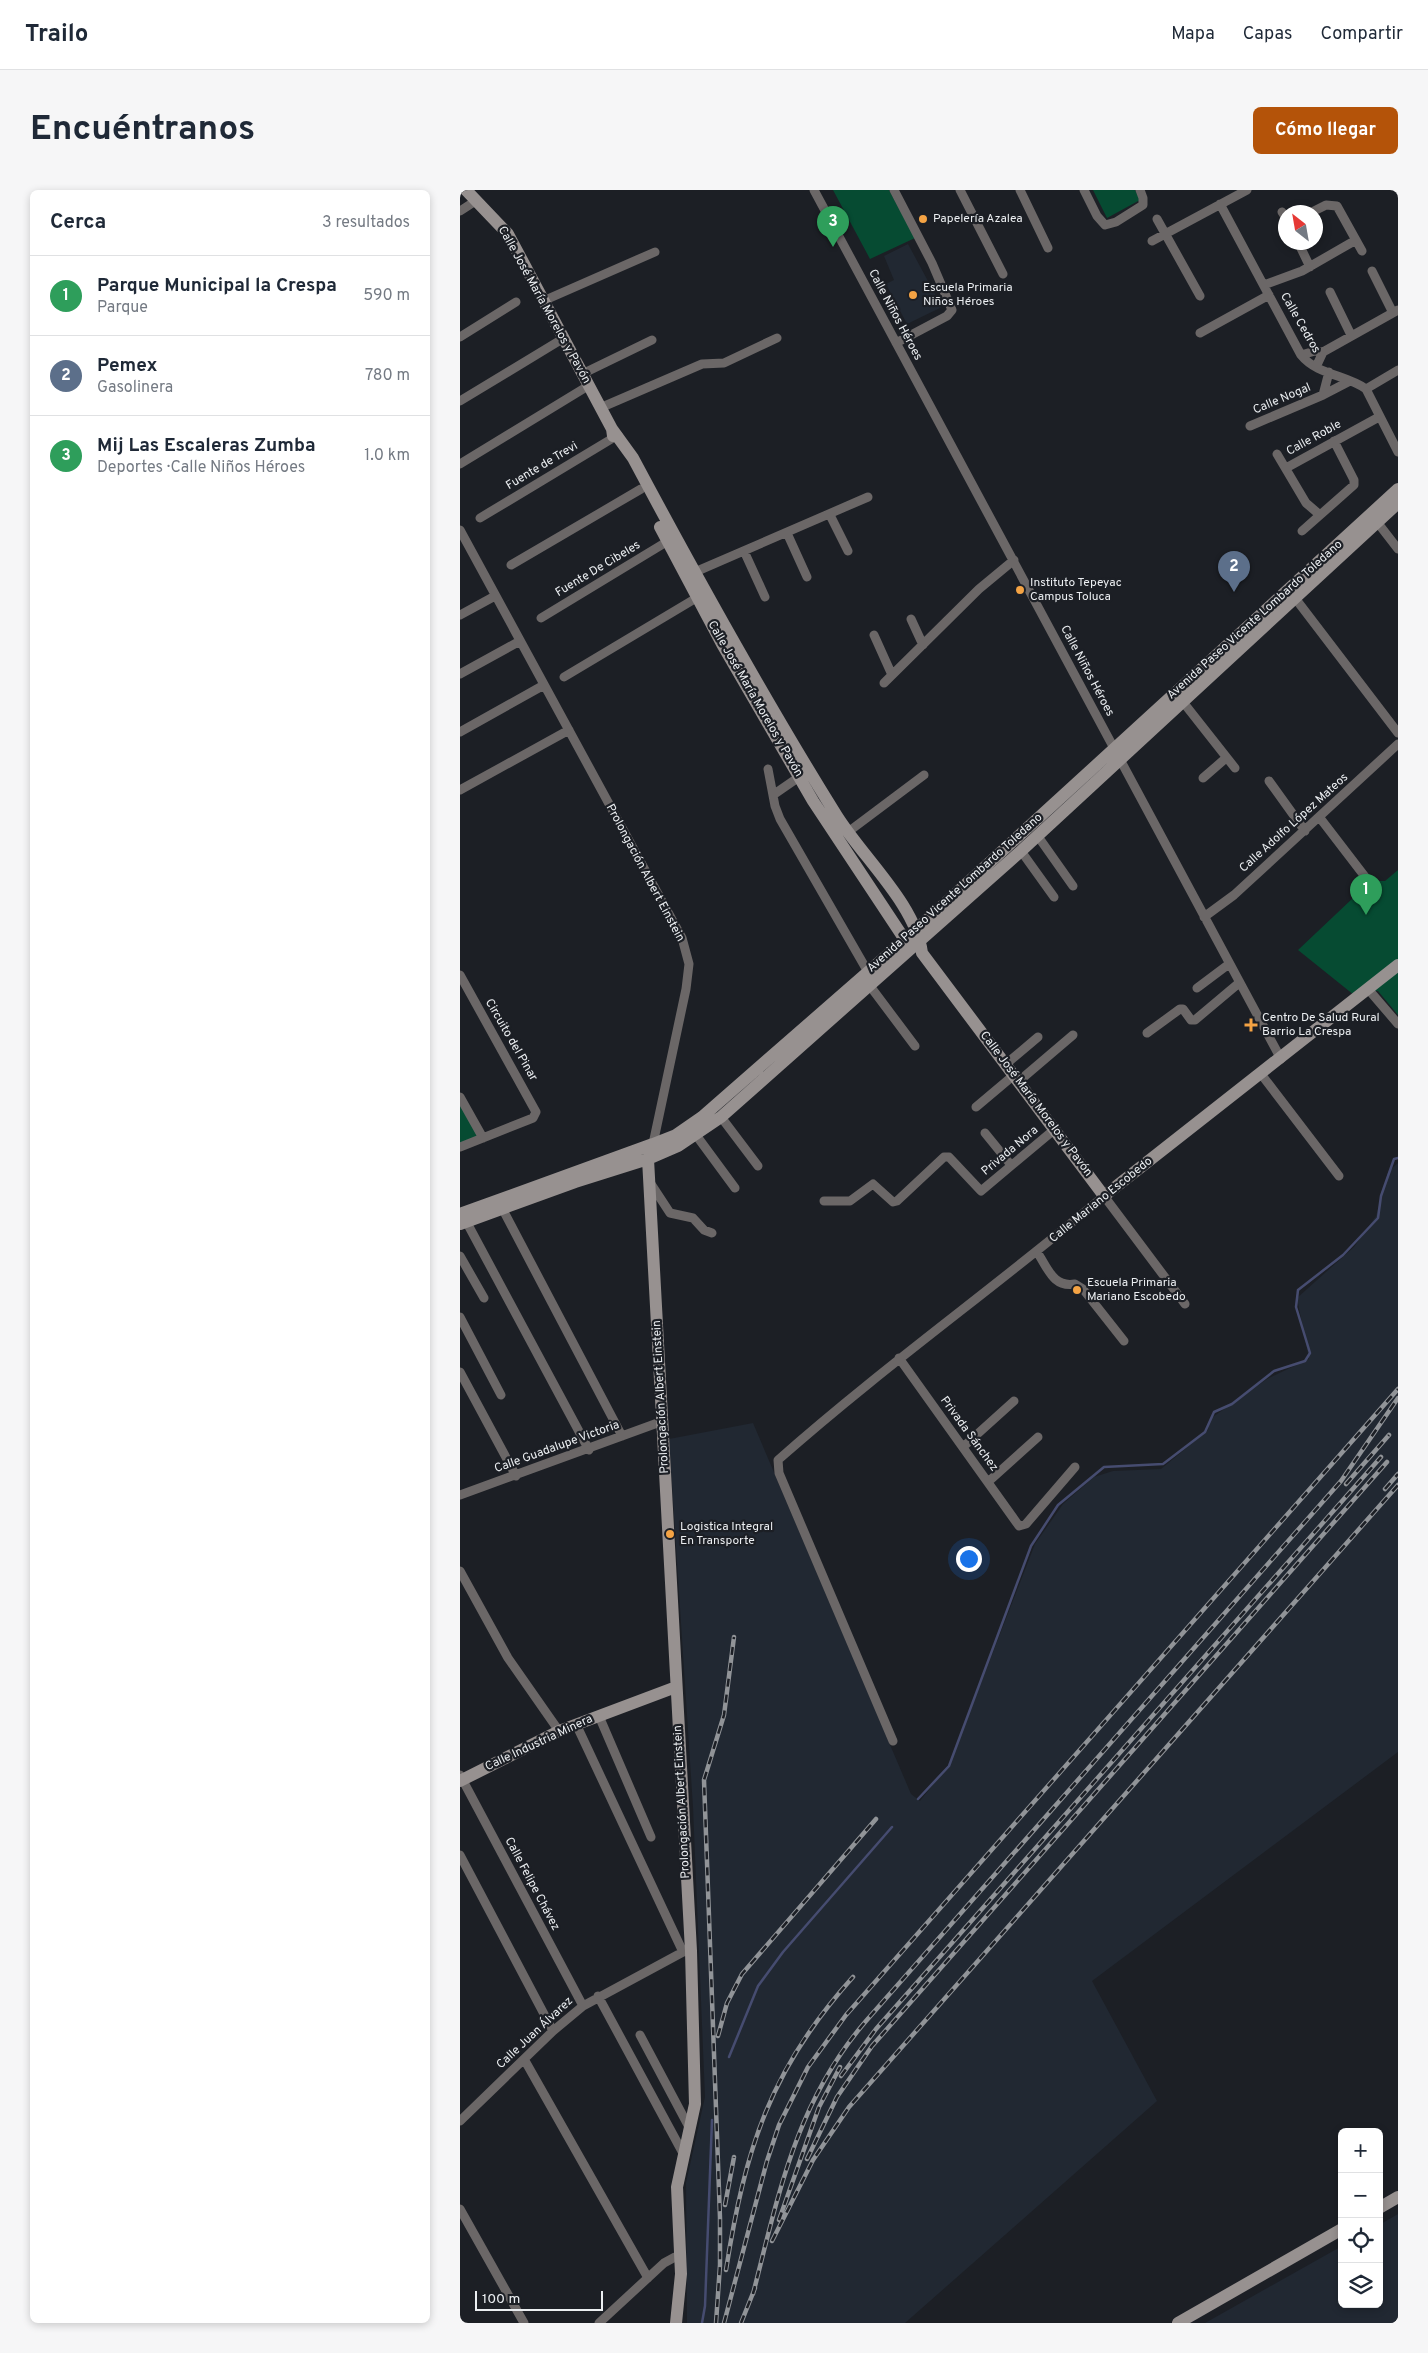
<!DOCTYPE html>
<html lang="es">
<meta charset="utf-8">
<style>
:root{--surface:#fff;--page:#f6f6f7;--text:#1f2937;--muted:#747a83;--line:#e0e1e3;--accent:#b45309}
body{margin:0;font-family:Overpass,sans-serif;background:var(--page);color:var(--text)}
.controls{position:absolute;right:15px;bottom:15px;display:grid;overflow:hidden;border-radius:8px;box-shadow:0 2px 8px #0003}
.controls button{width:45px;height:45px;display:grid;place-items:center;padding:0;border:0;border-bottom:1px solid var(--line);background:var(--surface);color:var(--text);font:25px sans-serif}
.compass{position:absolute;left:818px;top:15px;width:45px;height:45px;border-radius:50%;background:var(--surface);box-shadow:0 2px 8px #0003;rotate:329deg}
.scale{position:absolute;left:15px;bottom:12px;width:128px;box-sizing:border-box;padding-left:5px;border:2px solid #ebeef1;border-top:0;font-size:14px;line-height:18px;white-space:nowrap;color:#ebeef1;-webkit-text-stroke:4px #1c1f25;paint-order:stroke}
.you{position:absolute;left:508px;top:1368px;width:18px;height:18px;margin:-12px;border:4px solid #fff;border-radius:50%;background:#1a73e8;box-shadow:0 0 0 8px #1a73e833}
.badge{display:grid;place-items:center;width:32px;height:32px;border-radius:50%;background:var(--accent);color:#fff;font-size:16px;font-weight:700}
.pin{position:absolute;translate:-50% -41px;filter:drop-shadow(0 1px 2px #0008)}
.pin::after{content:'';position:absolute;top:26px;width:18px;height:15px;background:inherit;clip-path:polygon(0 0,100% 0,50% 100%)}
.list{margin:0;padding:0;list-style:none}
h2{display:flex;justify-content:space-between;align-items:center;height:65px;margin:0;padding:0 20px;font-size:21px}
h2 small{font-size:16px;font-weight:400;color:var(--muted)}
.list li{display:grid;grid-template-columns:32px 1fr auto;gap:15px;align-items:center;box-sizing:border-box;height:80px;padding:0 20px;border-top:1px solid var(--line)}
.list b{display:block;font-size:19px;white-space:nowrap}
.list p{margin:0;font-size:16px;white-space:nowrap;color:var(--muted)}
.list em{font-size:16px;font-style:normal;color:var(--muted)}
.icon{flex:none;width:28px;height:28px;fill:none;stroke:currentColor;stroke-width:2;stroke-linecap:round;stroke-linejoin:round}
.map{position:relative;flex:none;width:938px;height:2133px;overflow:hidden;border-radius:8px}
header{display:flex;align-items:center;gap:30px;box-sizing:border-box;height:70px;padding:0 25px;background:var(--surface);border-bottom:1px solid var(--line)}
header strong{font-size:24px}
nav{display:flex;gap:28px;margin-inline-start:auto;font-size:18px}
.intro{display:flex;align-items:center;justify-content:space-between;box-sizing:border-box;height:120px;padding:0 30px}
h1{margin:0;font-size:35px}
.button{padding:12px 22px;border-radius:8px;background:var(--accent);color:#fff;font-size:18px;font-weight:700}
main{display:flex;gap:30px;padding:0 30px}
aside{flex:1;background:var(--surface);border-radius:8px;box-shadow:0 2px 8px #0003}
.map>svg:first-child{display:block}
.built{fill:#212832}
.green{fill:#064b32}
.lines{fill:none;stroke-linecap:round;stroke-linejoin:round}
.stream{stroke:#464c70;stroke-width:2.5}
.street{stroke:#6b6767;stroke-width:9}
.secondary{stroke:#979190;stroke-width:12}
.rail-casing{stroke:#919498;stroke-width:4.5}
.rail{stroke:#1c1f25;stroke-width:2.5;stroke-dasharray:8;stroke-linecap:butt}
.poi-dot{fill:#f4a344;stroke:#1c1f25;stroke-width:2}
.labels{text-anchor:middle;dominant-baseline:central;stroke-width:4.5;stroke-linejoin:round;paint-order:stroke}
.poi-label{font-size:12px;fill:#ebeef1;stroke:#1c1f25;text-anchor:start}
.street-label{font-size:12px;fill:#ebeef1;stroke:#1c1f25}
</style>
<header>
<strong>Trailo</strong>
<nav><a>Mapa</a><a>Capas</a><a>Compartir</a></nav>
</header>
<div class="intro"><h1>Encuéntranos</h1><a class="button">Cómo llegar</a></div>
<main>
<aside>
<h2>Cerca<small>3 resultados</small></h2>
<ul class="list">
<li><span class="badge" style="background:#2e9e5b">1</span><div><b>Parque Municipal la Crespa</b><p>Parque</p></div><em>590 m</em></li>
<li><span class="badge" style="background:#5c6f8a">2</span><div><b>Pemex</b><p>Gasolinera</p></div><em>780 m</em></li>
<li><span class="badge" style="background:#2e9e5b">3</span><div><b>Mij Las Escaleras Zumba</b><p>Deportes · Calle Niños Héroes</p></div><em>1.0 km</em></li>
</ul>
</aside>
<div class="map">
<svg width="938" height="2133" viewBox="0 0 938 2133">
<rect width="100%" height="100%" fill="#1c1f25"/>
<!-- built -->
<path class="built" d="M448 54 482 117 447 134 426 94 434 90 424 66Z
M938 973V1562L632 1791 697 1911 445 2133H227L226 1993 245 1907 233 1617 209 1249 293 1233 451 1604 460 1611 490 1573 575 1354 603 1314 634 1287 653 1281 701 1279 748 1240 750 1229 807 1189 849 1169 837 1108 894 1057 916 1026 928 982Z
M938 2024V2133H745L882 2056V2114H919V2035Z"/>
<!-- green -->
<path class="green" d="M373 0H429L455 48 410 69Z
M633 0H675L680 10 647 28Z
M938 680V773L894 805 838 760 911 691H925Z
M938 777V825L918 801 910 800Z
M0 913 19 946 0 954Z"/>
<g class="lines">
<!-- stream -->
<path class="stream" d="M458 1609 489 1576 571 1356 598 1315 644 1277 703 1274 745 1242 754 1222 772 1214 814 1181 845 1171 850 1163 836 1117 838 1100 883 1065 918 1028 921 1006 934 969 938 968
M269 1867 298 1796 323 1762 432 1637
M242 2133 245 2116 252 1930"/>
<!-- street -->
<path class="street" d="M354 0 821 869
M434 0 472 73 492 120 487 126 436 153
M500 0 543 84
M560 0 588 58
M624 0 637 26 645 35 656 32 683 15V8L680 0
M760 14 841 165C857 185 887 185 906 199L938 262
M0 21 17 10
M822 22 826 28
M852 22 866 15 877 16 902 61
M697 29 740 106
M692 51 787 0
M838 52 850 77
M912 81 933 123
M804 95 842 81 896 50
M870 102 891 145
M83 111 195 62
M740 143 809 105
M0 147 56 112
M841 165 855 161 863 162
M856 177 863 162 938 120
M122 184 192 150
M906 199 938 180
M863 205 869 182
M0 211 104 148
M140 218 242 174 264 173 317 148
M790 236 863 205 890 191
M817 264 846 313 860 325
M0 274 128 196
M826 278 919 227
M370 325 388 361
M20 328 158 245
M914 328 938 359
M0 340 222 748 229 774 226 799 193 954
M842 341 894 295V290L874 251
M327 343 347 387
M284 361 305 407
M51 375 181 299
M235 382 408 307
M835 408 938 543
M0 425 35 406
M81 428 208 351
M451 429 463 455
M414 445 432 485
M0 484 60 451
M104 487 238 407
M424 493 519 399 554 370
M723 512 775 578
M0 542 84 495
M308 579 315 616 320 629 408 782
M743 588 766 568
M809 591 845 641
M0 600 109 540
M313 605 339 587
M860 628 906 688
M388 642 464 585
M577 645 613 696
M561 661 594 707
M744 727 774 705 938 554
M0 785 76 922 73 928 68 930 0 957
M410 796 455 856
M737 798 769 774
M908 799 938 834
M687 843 720 819H723L731 830H735L779 793
M546 874 578 847
M801 884 879 986
M559 891 613 845
M0 907 23 948
M516 917 554 885
M261 927 298 976
M525 943 551 975
M236 945 275 998
M191 994 210 1023 233 1028 244 1040 252 1043
M364 1011H390L413 994 433 1012 437 1011 484 967H489L521 1001 595 939
M42 1018 162 1246
M6 1031 129 1260
M577 1062C588 1078 593 1098 615 1094L623 1099 664 1151
M0 1066 24 1108
M0 1127 41 1205
M439 1168 559 1336 566 1334 615 1277
M0 1182 56 1286
M503 1257 554 1211
M528 1292 578 1247
M0 1305 203 1231
M0 1381 48 1468 99 1541
M139 1526 191 1647
M116 1534 223 1762
M433 1551 319 1283 318 1270C423 1177 537 1096 644 1006L725 1114
M0 1585 123 1816
M0 1665 93 1841
M138 1806 224 1965
M180 1845 230 1939
M64 1869 188 2088
M0 1931 93 1841 123 1816 223 1762 231 1761
M0 2019 64 2133
M139 2133 204 2073 215 2067H220"/>
<!-- secondary -->
<path class="secondary" d="M6 0 48 44 152 239 153 246
M152 239 173 268C237 388 303 507 375 623 400 665 456 714 462 763L644 1006 938 775
M200 337 262 454 353 611 449 756
M191 961 188 969 231 1761 235 1914 217 1997 221 2084 216 2133
M0 1024 193 954 216 945 242 927 456 740 938 299
M0 1034 115 992 188 969 218 956 261 927 561 661 938 313
M0 1591 99 1541 216 1497
M919 2018 938 2007
M718 2133 882 2039"/>
<!-- rail casing -->
<g class="rail-casing">
<path id="rail" d="M886 1294 929 1245
M925 1299 938 1284
M258 1846 267 1813 282 1784 416 1629
M381 1886 416 1839 921 1267
M347 1969 377 1907 412 1856 927 1272
M265 2015 274 1967
M319 2030 359 1917 380 1877
M312 2051 353 1970 389 1917 938 1295
M266 2080C285 1959 310 1879 393 1787
M293 2104C319 2003 336 1912 406 1831L881 1291 938 1208
M256 2133 260 2075V2028L244 1590 264 1525 274 1447
M264 2133 307 1971 319 1935 348 1877 386 1825 938 1199
M281 2133 295 2098"/>
</g>
<!-- rail -->
<use href="#rail" class="rail"/>
</g>
<!-- markers -->
<g class="poi-dot">
<circle cx="463" cy="29" r="5"/>
<circle cx="453" cy="105" r="5"/>
<circle cx="560" cy="400" r="5"/>
<path d="M788.5 827.5h5v5h5v5h-5v5h-5v-5h-5v-5h5z"/>
<circle cx="617" cy="1100" r="5"/>
<circle cx="210" cy="1344" r="5"/>
</g>
<g class="labels">
<!-- poi labels -->
<g class="poi-label">
<text x="473" y="29">Papelería Azalea</text>
<text x="463" y="98">Escuela Primaria<tspan x="463" dy="14">Niños Héroes</tspan></text>
<text x="570" y="393">Instituto Tepeyac<tspan x="570" dy="14">Campus Toluca</tspan></text>
<text x="802" y="828">Centro De Salud Rural<tspan x="802" dy="14">Barrio La Crespa</tspan></text>
<text x="627" y="1093">Escuela Primaria<tspan x="627" dy="14">Mariano Escobedo</tspan></text>
<text x="220" y="1337">Logistica Integral<tspan x="220" dy="14">En Transporte</tspan></text>
</g>
<!-- street labels -->
<g class="street-label">
<text transform="translate(84 115) rotate(61)">Calle José María Morelos y Pavón</text>
<text transform="translate(435 125) rotate(62)">Calle Niños Héroes</text>
<text transform="translate(840 133) rotate(60)">Calle Cedros</text>
<text transform="translate(822 209) rotate(-23)">Calle Nogal</text>
<text transform="translate(854 248) rotate(-29)">Calle Roble</text>
<text transform="translate(82 276) rotate(-31)">Fuente de Trevi</text>
<text transform="translate(138 379) rotate(-31)">Fuente De Cibeles</text>
<text transform="translate(795 430) rotate(-42)">Avenida Paseo Vicente Lombardo Toledano</text>
<text transform="translate(627 481) rotate(62)">Calle Niños Héroes</text>
<text transform="translate(295 509) rotate(60)">Calle José María Morelos y Pavón</text>
<text transform="translate(834 633) rotate(-42)">Calle Adolfo López Mateos</text>
<text transform="translate(185 683) rotate(62)">Prolongación Albert Einstein</text>
<text transform="translate(495 703) rotate(-42)">Avenida Paseo Vicente Lombardo Toledano</text>
<text transform="translate(51 850) rotate(60)">Circuito del Pinar</text>
<text transform="translate(576 914) rotate(53)">Calle José María Morelos y Pavón</text>
<text transform="translate(550 961) rotate(-40)">Privada Nora</text>
<text transform="translate(641 1010) rotate(-39)">Calle Mariano Escobedo</text>
<text transform="translate(201 1207) rotate(-93)">Prolongación Albert Einstein</text>
<text transform="translate(509 1244) rotate(54)">Privada Sánchez</text>
<text transform="translate(97 1257) rotate(-20)">Calle Guadalupe Victoria</text>
<text transform="translate(79 1553) rotate(-25)">Calle Industria Minera</text>
<text transform="translate(222 1612) rotate(-93)">Prolongación Albert Einstein</text>
<text transform="translate(72 1694) rotate(62)">Calle Felipe Chávez</text>
<text transform="translate(75 1843) rotate(-43)">Calle Juan Álvarez</text>
</g>
</g>
</svg>
<div class="controls">
<button>+</button>
<button>−</button>
<button><svg class="icon" aria-label="locate" viewBox="0 0 24 24"><circle cx="12" cy="12" r="6"/><path d="M12 2v4M12 18v4M2 12h4M18 12h4"/></svg></button>
<button><svg class="icon" aria-label="layers" viewBox="0 0 24 24"><path d="M12 4l9 5-9 5-9-5zM3 14l9 5 9-5"/></svg></button>
</div>
<svg class="compass" viewBox="-18 -18 36 36"><path d="M0-13l5 13h-10z" fill="#e53935"/><path d="M0 13l5-13h-10z" fill="#747a83"/></svg>
<div class="scale">100 m</div>
<div class="you"></div>
<div class="pin badge" style="left:906px;top:725px;background:#2e9e5b">1</div>
<div class="pin badge" style="left:774px;top:402px;background:#5c6f8a">2</div>
<div class="pin badge" style="left:373px;top:57px;background:#2e9e5b">3</div>
</div>
</main>
